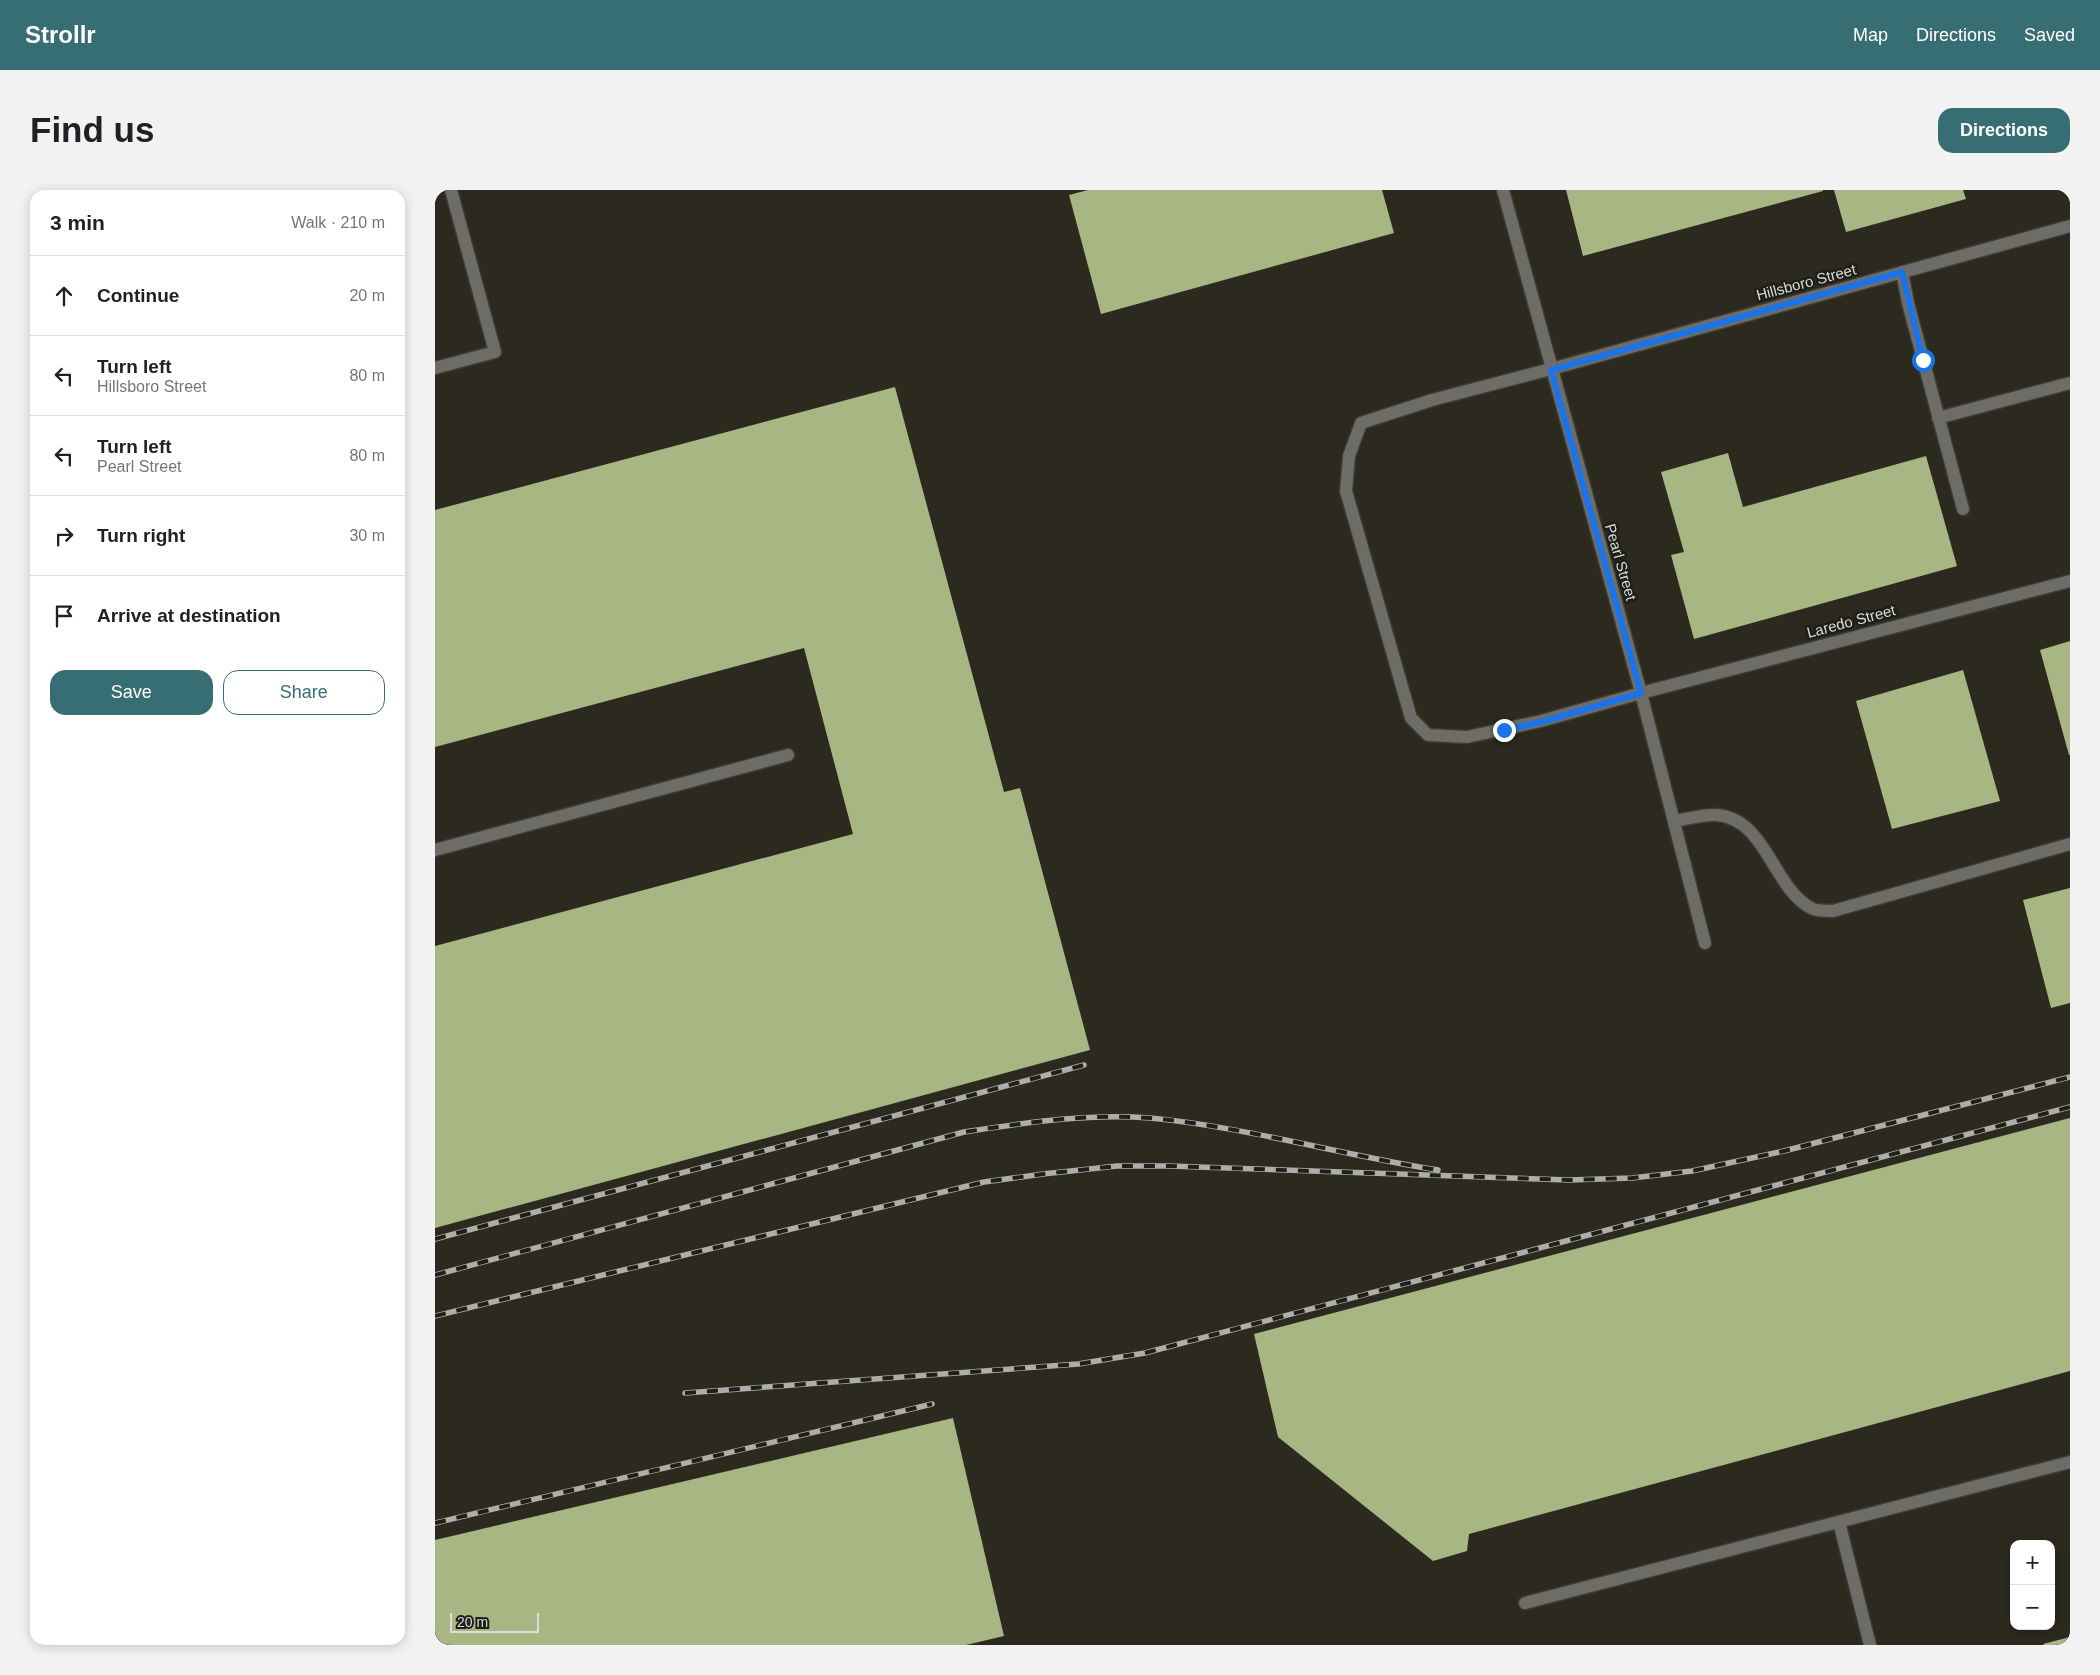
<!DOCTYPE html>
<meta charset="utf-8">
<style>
:root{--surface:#fff;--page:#f2f2f2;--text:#202124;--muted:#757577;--line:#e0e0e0;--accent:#366e74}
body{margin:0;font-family:Arial,sans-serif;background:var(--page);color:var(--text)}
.controls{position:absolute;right:15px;bottom:15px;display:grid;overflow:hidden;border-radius:10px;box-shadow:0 2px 12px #0003}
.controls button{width:45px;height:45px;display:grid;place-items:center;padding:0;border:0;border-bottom:1px solid var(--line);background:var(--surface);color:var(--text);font:25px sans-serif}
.scale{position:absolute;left:15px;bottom:12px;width:89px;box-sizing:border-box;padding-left:5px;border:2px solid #dbdbd7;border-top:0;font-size:14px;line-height:18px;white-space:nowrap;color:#dbdbd7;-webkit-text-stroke:4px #1f1f19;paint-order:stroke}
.stop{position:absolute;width:15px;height:15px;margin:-11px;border:4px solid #1a73e8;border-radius:50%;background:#fff}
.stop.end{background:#1a73e8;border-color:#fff;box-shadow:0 1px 5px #0008}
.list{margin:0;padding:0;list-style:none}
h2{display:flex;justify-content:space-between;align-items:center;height:65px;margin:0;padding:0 20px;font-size:21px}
h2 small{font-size:16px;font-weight:400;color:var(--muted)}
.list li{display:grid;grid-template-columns:32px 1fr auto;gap:15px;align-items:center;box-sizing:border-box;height:80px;padding:0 20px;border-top:1px solid var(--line)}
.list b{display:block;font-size:19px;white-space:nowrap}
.list p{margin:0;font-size:16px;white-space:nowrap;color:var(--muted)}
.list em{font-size:16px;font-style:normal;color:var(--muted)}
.actions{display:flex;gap:10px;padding:15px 20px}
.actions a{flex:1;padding:11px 0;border:1px solid var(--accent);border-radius:15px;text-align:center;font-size:18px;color:var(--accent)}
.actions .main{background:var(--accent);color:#fff}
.icon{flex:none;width:28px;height:28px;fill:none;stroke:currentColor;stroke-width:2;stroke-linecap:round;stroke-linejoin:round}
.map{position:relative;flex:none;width:1635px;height:1455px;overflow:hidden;border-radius:15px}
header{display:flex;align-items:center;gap:30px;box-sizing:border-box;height:70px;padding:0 25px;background:var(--accent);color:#fff}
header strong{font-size:24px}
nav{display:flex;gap:28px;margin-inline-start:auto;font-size:18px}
.intro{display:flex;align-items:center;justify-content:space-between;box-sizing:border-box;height:120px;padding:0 30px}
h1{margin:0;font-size:35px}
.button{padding:12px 22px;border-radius:15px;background:var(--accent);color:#fff;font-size:18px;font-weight:700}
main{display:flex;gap:30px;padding:0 30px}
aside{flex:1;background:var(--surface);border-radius:15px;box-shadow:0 2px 12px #0003}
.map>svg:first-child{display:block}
.built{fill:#2c2a1f;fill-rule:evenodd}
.building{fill:#a7b682}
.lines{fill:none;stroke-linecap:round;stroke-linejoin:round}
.minor-casing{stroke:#3b3b37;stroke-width:15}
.minor{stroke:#6d6c66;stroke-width:12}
.rail-casing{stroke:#adada9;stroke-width:5.5}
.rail{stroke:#1f1f19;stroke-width:4;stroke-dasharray:11;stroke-linecap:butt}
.route{stroke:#1a73e8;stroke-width:6}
.labels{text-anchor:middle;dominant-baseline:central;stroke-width:5;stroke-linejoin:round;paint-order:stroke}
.street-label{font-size:15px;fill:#dbdbd7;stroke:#1f1f19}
</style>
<header>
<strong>Strollr</strong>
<nav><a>Map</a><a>Directions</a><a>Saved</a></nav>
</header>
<div class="intro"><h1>Find us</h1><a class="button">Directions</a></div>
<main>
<aside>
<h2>3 min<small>Walk · 210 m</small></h2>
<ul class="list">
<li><svg class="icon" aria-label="ahead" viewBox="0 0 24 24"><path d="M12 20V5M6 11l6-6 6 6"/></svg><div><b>Continue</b></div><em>20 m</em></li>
<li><svg class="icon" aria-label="left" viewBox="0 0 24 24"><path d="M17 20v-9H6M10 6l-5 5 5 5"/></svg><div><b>Turn left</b><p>Hillsboro Street</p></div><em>80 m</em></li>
<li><svg class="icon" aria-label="left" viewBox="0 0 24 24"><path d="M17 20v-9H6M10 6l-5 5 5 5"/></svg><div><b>Turn left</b><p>Pearl Street</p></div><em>80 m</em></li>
<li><svg class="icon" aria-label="right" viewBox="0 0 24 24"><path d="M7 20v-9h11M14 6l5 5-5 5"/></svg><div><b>Turn right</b></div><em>30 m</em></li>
<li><svg class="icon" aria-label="arrive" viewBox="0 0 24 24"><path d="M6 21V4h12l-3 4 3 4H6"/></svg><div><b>Arrive at destination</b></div></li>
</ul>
<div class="actions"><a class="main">Save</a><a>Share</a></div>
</aside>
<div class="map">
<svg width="1635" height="1455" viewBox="0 0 1635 1455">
<rect width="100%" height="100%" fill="#1f1f19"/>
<!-- built -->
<path class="built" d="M0 0H1635V1455H0ZM1579 1354H1616V1436H1579Z"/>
<!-- building -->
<path class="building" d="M653 0H947L959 43 666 124 634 5Z
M1131 0H1388V1L1148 66Z
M1399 0H1528L1531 9 1411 42Z
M460 197 569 602 585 598 655 860 0 1038V756L418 644 369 458 0 557V320Z
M1293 263 1308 317 1491 266 1522 376 1259 449 1236 365 1249 362 1226 282Z
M1635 451V565H1634L1605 460Z
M1528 480 1565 611 1457 639 1421 511Z
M1635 698V813L1616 818 1588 710Z
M1635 928V1181L1034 1344 1032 1361 998 1371 843 1247 819 1144Z
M518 1228 569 1446 531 1455H0V1350Z
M1635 1447V1455H1609L1608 1454Z"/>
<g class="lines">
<!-- minor casing -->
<g class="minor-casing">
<path id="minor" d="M1068 0 1206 503 1270 753
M1635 36 1116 179 997 210 926 233 914 266 911 301 976 528 993 545 1032 547 1106 531 1206 503 1635 391
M1467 82 1473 113 1528 319
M0 178 60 162 16 0
M1503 228 1635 193
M1239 631C1252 629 1268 624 1281 625 1331 628 1337 697 1376 718 1382 722 1392 720 1398 721L1635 654
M0 660 353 565
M1404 1332 1435 1455
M1090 1413 1635 1272"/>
</g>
<!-- minor -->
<use href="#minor" class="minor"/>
<!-- rail casing -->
<g class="rail-casing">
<path id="rail" d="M0 1049 649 875
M0 1085 529 942C590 933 653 923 715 928 812 937 906 965 1003 980
M0 1126 549 992 608 984 682 976H734L1134 990 1197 988 1257 981 1349 961 1635 887
M250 1203 643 1174 710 1163 1635 917
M0 1333 497 1214"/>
</g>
<!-- rail -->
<use href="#rail" class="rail"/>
</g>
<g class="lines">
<!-- route -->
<path class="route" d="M1069 540 1106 532 1206 503 1116 180 1467 82 1488 170"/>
</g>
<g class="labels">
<!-- street labels -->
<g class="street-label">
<text transform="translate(1371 92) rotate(-15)">Hillsboro Street</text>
<text transform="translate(1186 372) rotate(74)">Pearl Street</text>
<text transform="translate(1416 431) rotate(-15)">Laredo Street</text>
</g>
</g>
</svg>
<div class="controls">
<button>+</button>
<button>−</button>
</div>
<div class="scale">20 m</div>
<div class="stop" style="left:1488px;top:170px"></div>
<div class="stop end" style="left:1069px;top:540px"></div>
</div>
</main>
